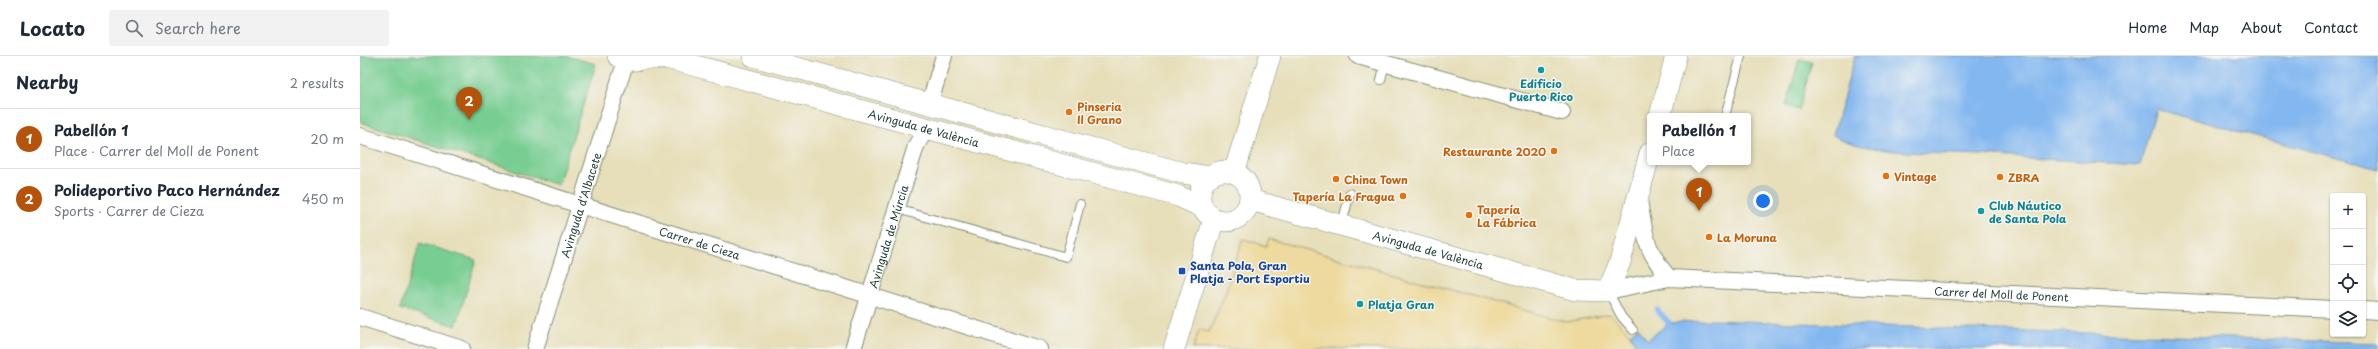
<!DOCTYPE html>
<meta charset="utf-8">
<style>
:root{--surface:#fff;--page:#f2f2f3;--text:#1f2937;--muted:#747a83;--line:#e0e1e3;--accent:#b45309}
body{margin:0;font-family:"Playpen Sans",sans-serif;background:var(--page);color:var(--text)}
.controls{position:absolute;right:12px;bottom:12px;display:grid;overflow:hidden;border-radius:4px;box-shadow:0 1px 3px #0004}
.controls button{width:36px;height:36px;display:grid;place-items:center;padding:0;border:0;border-bottom:1px solid var(--line);background:var(--surface);color:var(--text);font:20px sans-serif}
.you{position:absolute;left:1403px;top:145px;width:14px;height:14px;margin:-10px;border:3px solid #fff;border-radius:50%;background:#1a73e8;box-shadow:0 0 0 6px #1a73e833}
.badge{display:grid;place-items:center;width:26px;height:26px;border-radius:50%;background:var(--accent);color:#fff;font-size:13px;font-weight:700}
.pin{position:absolute;translate:-50% -33px;filter:drop-shadow(0 1px 2px #0008)}
.pin::after{content:'';position:absolute;top:21px;width:14px;height:12px;background:inherit;clip-path:polygon(0 0,100% 0,50% 100%)}
.popup{position:absolute;left:1287px;top:57px;width:104px;height:52px;box-sizing:border-box;display:grid;place-content:center;border-radius:4px;background:var(--surface);filter:drop-shadow(0 1px 3px #0005);font-size:13px;white-space:nowrap;color:var(--muted)}
.popup b{font-size:15px;color:var(--text)}
.popup::after{content:'';position:absolute;left:50%;top:100%;margin-left:-8px;border:8px solid transparent;border-top-color:var(--surface)}
.list{margin:0;padding:0;list-style:none}
h2{display:flex;justify-content:space-between;align-items:center;height:52px;margin:0;padding:0 16px;font-size:17px}
h2 small{font-size:13px;font-weight:400;color:var(--muted)}
.list li{display:grid;grid-template-columns:26px 1fr auto;gap:12px;align-items:center;box-sizing:border-box;height:60px;padding:0 16px;border-top:1px solid var(--line)}
.list b{display:block;font-size:15px;white-space:nowrap}
.list p{margin:0;font-size:13px;white-space:nowrap;color:var(--muted)}
.list em{font-size:13px;font-style:normal;color:var(--muted)}
.icon{flex:none;width:22px;height:22px;fill:none;stroke:currentColor;stroke-width:2;stroke-linecap:round;stroke-linejoin:round}
.map{position:relative;flex:none;width:2018px;height:293px;overflow:hidden}
header{display:flex;align-items:center;gap:24px;box-sizing:border-box;height:56px;padding:0 20px;background:var(--surface);border-bottom:1px solid var(--line)}
header strong{font-size:19px}
nav{display:flex;gap:22px;margin-inline-start:auto;font-size:14px}
.search{width:280px;height:36px;background:var(--page);display:flex;align-items:center;gap:10px;box-sizing:border-box;padding:0 14px;border-radius:4px;color:var(--muted);font-size:15px}
main{display:flex}
aside{flex:1;background:var(--surface)}
.map>svg:first-child{display:block}
.green{fill:#78ce92;stroke:#4c8663}
.sand{fill:#eeda9e;stroke:#868c69}
.water{fill:#83b7f0;stroke:#517a92}
.lines{fill:none;stroke-linecap:round;stroke-linejoin:round}
.stream{stroke:#83b7f0;stroke-width:6}
.service-casing{stroke:#838e77;stroke-width:10}
.minor-casing{stroke:#838e77;stroke-width:18}
.tertiary-casing{stroke:#838e77;stroke-width:22}
.service{stroke:#fff;stroke-width:8}
.minor{stroke:#fff;stroke-width:16}
.tertiary{stroke:#fff;stroke-width:21}
.culture-dot{fill:#0f9aa8;stroke:#f6f6f2;stroke-width:1.5}
.food-dot{fill:#e8710a;stroke:#f6f6f2;stroke-width:1.5}
.transit-dot{fill:#1a4fb4;stroke:#f6f6f2;stroke-width:1.5}
.labels{text-anchor:middle;dominant-baseline:central;stroke-width:3;stroke-linejoin:round;paint-order:stroke}
.culture-label{font-size:11px;font-weight:bold;fill:#0d838f;stroke:#f6f6f2;text-anchor:start}
.food-label{font-size:11px;font-weight:bold;fill:#c56008;stroke:#f6f6f2;text-anchor:start}
.street-label{font-size:11px;fill:#1f3d34;stroke:#f6f6f2}
.transit-label{font-size:11px;font-weight:bold;fill:#164399;stroke:#f6f6f2;text-anchor:start}
</style>
<header>
<strong>Locato</strong>
<div class="search"><svg class="icon" aria-label="search" viewBox="0 0 24 24"><circle cx="10" cy="10" r="6"/><path d="M15 15l6 6"/></svg>Search here</div>
<nav><a>Home</a><a>Map</a><a>About</a><a>Contact</a></nav>
</header>
<main>
<aside>
<h2>Nearby<small>2 results</small></h2>
<ul class="list">
<li><span class="badge">1</span><div><b>Pabellón 1</b><p>Place · Carrer del Moll de Ponent</p></div><em>20 m</em></li>
<li><span class="badge">2</span><div><b>Polideportivo Paco Hernández</b><p>Sports · Carrer de Cieza</p></div><em>450 m</em></li>
</ul>
</aside>
<div class="map">
<svg width="2018" height="293" viewBox="0 0 2018 293">
<rect width="100%" height="100%" fill="#f6f6f2"/>
<filter id="ink" filterUnits="userSpaceOnUse"><feTurbulence type="fractalNoise" baseFrequency=".025" numOctaves="2"/><feDisplacementMap in="SourceGraphic" scale="8" xChannelSelector="R" yChannelSelector="G"/><feConvolveMatrix kernelMatrix="1 2 1 2 8 2 1 2 1" color-interpolation-filters="sRGB"/></filter>
<filter id="wash" filterUnits="userSpaceOnUse"><feTurbulence type="fractalNoise" baseFrequency=".012" numOctaves="4" result="noise"/><feDisplacementMap in="SourceGraphic" scale="16" xChannelSelector="R" yChannelSelector="G"/><feGaussianBlur stdDeviation="0.9" result="paint"/><feColorMatrix in="noise" values="0 0 0 0 0 0 0 0 0 0 0 0 0 0 0 0 0 1.4 0 .05"/><feComposite in="paint" operator="in"/></filter>
<g filter="url(#wash)">
<rect width="100%" height="100%" fill="#e7dfba"/>
<!-- green -->
<path class="green" d="M0 0H206L236 8 198 129 0 66Z
M1439 3 1452 6 1439 54 1426 50Z
M60 187 116 204 96 270 40 253Z"/>
<!-- sand -->
<path class="sand" d="M883 183 906 190 909 183 1206 266 1250 258 1270 278 1278 293H833L839 274 849 276 865 238Z"/>
<!-- water -->
<path class="water" d="M1495 0H2018V113L1796 53 1780 109C1727 106 1673 102 1619 99 1580 97 1506 99 1473 79Z
M1350 264 2018 287V293H1278L1270 278 1278 271 1287 284 1309 267Z"/>
<g class="lines">
<!-- stream -->
<path class="stream" d="M1297 254 1309 267"/>
</g>
</g>
<g filter="url(#ink)">
<g class="lines">
<!-- service casing -->
<g class="service-casing">
<path id="service" d="M1021 24 1025 7
M1365 60 1381 0
M537 153 706 201 720 148
M982 168 990 137
M1248 235 1261 260 1273 274"/>
</g>
<!-- minor casing -->
<g class="minor-casing">
<g id="minor">
<path d="M998 0 1202 56"/>
<path d="M569 49 584 0"/>
<path id="s1" d="M0 80 680 293"/>
<path d="M1279 144C1285 180 1285 193 1309 222"/>
<path id="s2" d="M1248 235 1309 222 1973 253"/>
<path d="M2003 254 2018 255"/>
<path d="M0 261 102 293"/>
<path id="s3" d="M175 293 266 4"/>
<path id="s4" d="M493 293 556 90 561 81 571 72"/>
</g>
</g>
<!-- tertiary casing -->
<g class="tertiary-casing">
<g id="tertiary">
<path d="M258 0C268 5 277 7 287 0"/>
<path d="M393 0 823 117 850 121"/>
<path id="s5" d="M283 3H310L818 140 842 151"/>
<path d="M1300 60 1316 0"/>
<circle cx="865" cy="140" r="25"/>
<path d="M874 117 910 0"/>
<path id="s6" d="M890 144 1215 234 1248 235 1260 206 1290 97"/>
<path d="M814 293 854 163"/>
</g>
</g>
<!-- service -->
<use href="#service" class="service"/>
<!-- minor -->
<use href="#minor" class="minor"/>
<!-- tertiary -->
<use href="#tertiary" class="tertiary"/>
</g>
</g>
<!-- markers -->
<g class="culture-dot">
<circle cx="1181" cy="14" r="4"/>
<circle cx="1621" cy="155" r="4"/>
<circle cx="1000" cy="248" r="4"/>
</g>
<g class="food-dot">
<circle cx="709" cy="56" r="4"/>
<circle cx="1194" cy="95" r="4"/>
<circle cx="1526" cy="120" r="4"/>
<circle cx="1640" cy="121" r="4"/>
<circle cx="976" cy="123" r="4"/>
<circle cx="1043" cy="140" r="4"/>
<circle cx="1109" cy="159" r="4"/>
<circle cx="1349" cy="181" r="4"/>
</g>
<rect class="transit-dot" x="818" y="211" width="8" height="8" rx="2"/>
<g class="labels">
<!-- culture labels -->
<g class="culture-label">
<text x="1181" y="27" text-anchor="middle">Edificio<tspan x="1181" dy="13">Puerto Rico</tspan></text>
<text x="1629" y="149">Club Náutico<tspan x="1629" dy="13">de Santa Pola</tspan></text>
<text x="1008" y="248">Platja Gran</text>
</g>
<!-- food labels -->
<g class="food-label">
<text x="717" y="50">Pinseria<tspan x="717" dy="13">Il Grano</tspan></text>
<text x="1186" y="95" text-anchor="end">Restaurante 2020</text>
<text x="1534" y="120">Vintage</text>
<text x="1648" y="121">ZBRA</text>
<text x="984" y="123">China Town</text>
<text x="1035" y="140" text-anchor="end">Tapería La Fragua</text>
<text x="1117" y="153">Tapería<tspan x="1117" dy="13">La Fábrica</tspan></text>
<text x="1357" y="181">La Moruna</text>
</g>
<!-- street labels -->
<g class="street-label">
<text stroke="none"><textPath href="#s5" startOffset="290">Avinguda de València</textPath></text>
<text stroke="none"><textPath href="#s3" startOffset="151">Avinguda d'Albacete</textPath></text>
<text stroke="none"><textPath href="#s4" startOffset="118">Avinguda de Múrcia</textPath></text>
<text stroke="none"><textPath href="#s1" startOffset="356">Carrer de Cieza</textPath></text>
<text stroke="none"><textPath href="#s6" startOffset="185">Avinguda de València</textPath></text>
<text stroke="none"><textPath href="#s2" startOffset="395">Carrer del Moll de Ponent</textPath></text>
</g>
<!-- transit labels -->
<g class="transit-label">
<text x="830" y="209">Santa Pola, Gran<tspan x="830" dy="13">Platja - Port Esportiu</tspan></text>
</g>
</g>
</svg>
<div class="controls">
<button>+</button>
<button>−</button>
<button><svg class="icon" aria-label="locate" viewBox="0 0 24 24"><circle cx="12" cy="12" r="6"/><path d="M12 2v4M12 18v4M2 12h4M18 12h4"/></svg></button>
<button><svg class="icon" aria-label="layers" viewBox="0 0 24 24"><path d="M12 4l9 5-9 5-9-5zM3 14l9 5 9-5"/></svg></button>
</div>
<div class="you"></div>
<div class="pin badge" style="left:1339px;top:155px">1</div>
<div class="popup"><b>Pabellón 1</b>Place</div>
<div class="pin badge" style="left:109px;top:64px">2</div>
</div>
</main>
